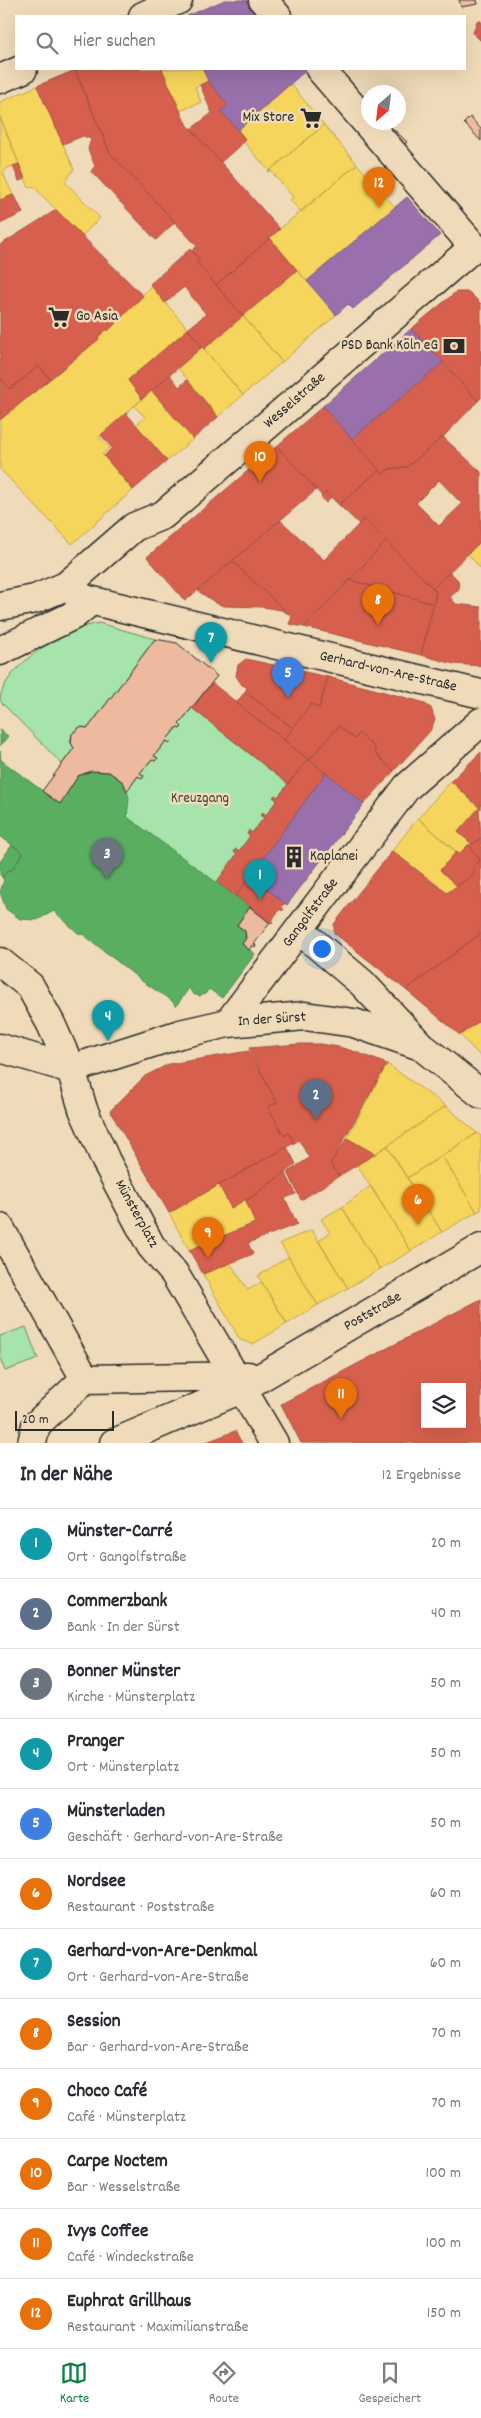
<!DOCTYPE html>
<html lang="de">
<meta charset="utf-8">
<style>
:root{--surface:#fff;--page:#f7f7f7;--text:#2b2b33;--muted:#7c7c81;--line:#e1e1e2;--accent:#0b8043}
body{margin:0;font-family:Dekko,sans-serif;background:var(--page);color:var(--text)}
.controls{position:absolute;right:15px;bottom:15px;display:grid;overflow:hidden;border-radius:0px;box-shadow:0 5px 20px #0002}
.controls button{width:45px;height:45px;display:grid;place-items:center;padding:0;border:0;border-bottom:1px solid var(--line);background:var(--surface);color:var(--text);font:25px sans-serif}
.compass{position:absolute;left:361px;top:85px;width:45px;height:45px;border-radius:50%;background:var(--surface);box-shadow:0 5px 20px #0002;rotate:208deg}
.scale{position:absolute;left:15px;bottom:12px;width:99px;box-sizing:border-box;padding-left:5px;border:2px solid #2b2b2b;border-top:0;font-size:14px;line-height:18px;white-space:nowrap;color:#2b2b2b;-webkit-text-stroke:4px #efdbb9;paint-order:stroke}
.you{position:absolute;left:321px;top:948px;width:18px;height:18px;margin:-12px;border:4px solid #fff;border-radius:50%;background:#1a73e8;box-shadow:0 0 0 8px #1a73e833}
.badge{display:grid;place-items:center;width:32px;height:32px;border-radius:50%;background:var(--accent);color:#fff;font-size:16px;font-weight:700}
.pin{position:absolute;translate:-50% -41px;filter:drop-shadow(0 1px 2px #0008)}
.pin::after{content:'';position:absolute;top:26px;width:18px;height:15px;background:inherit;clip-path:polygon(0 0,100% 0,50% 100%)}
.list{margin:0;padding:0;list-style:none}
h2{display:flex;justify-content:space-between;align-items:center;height:65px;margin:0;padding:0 20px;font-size:21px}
h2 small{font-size:16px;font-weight:400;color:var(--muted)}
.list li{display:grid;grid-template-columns:32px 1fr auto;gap:15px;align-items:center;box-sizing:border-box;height:70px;padding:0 20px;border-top:1px solid var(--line)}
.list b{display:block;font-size:19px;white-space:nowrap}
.list p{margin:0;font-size:16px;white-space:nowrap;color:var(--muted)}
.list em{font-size:16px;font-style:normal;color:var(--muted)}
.icon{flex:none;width:28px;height:28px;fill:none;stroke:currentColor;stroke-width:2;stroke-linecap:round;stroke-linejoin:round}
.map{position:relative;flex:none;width:481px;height:1443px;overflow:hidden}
.search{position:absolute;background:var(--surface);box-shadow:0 5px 20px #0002;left:15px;right:15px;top:15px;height:55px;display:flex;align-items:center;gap:12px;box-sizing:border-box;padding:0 18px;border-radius:0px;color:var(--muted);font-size:19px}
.sheet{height:905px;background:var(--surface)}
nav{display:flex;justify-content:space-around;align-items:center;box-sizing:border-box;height:70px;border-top:1px solid var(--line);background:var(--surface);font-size:14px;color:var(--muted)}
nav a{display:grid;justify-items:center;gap:2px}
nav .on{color:var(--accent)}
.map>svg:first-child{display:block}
.green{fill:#a6e4ab;stroke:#68886b}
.homes{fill:#f6d55c;stroke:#b9a24d}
.shops{fill:#d6604d;stroke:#a35043;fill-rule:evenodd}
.offices{fill:#9970ab;stroke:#785b85}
.public{fill:#5aae61;stroke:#4c8751}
.building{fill:#edba9f;stroke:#2b2b2b}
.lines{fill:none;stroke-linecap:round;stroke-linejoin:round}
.pedestrian-casing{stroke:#2b2b2b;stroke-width:31}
.minor-casing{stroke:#2b2b2b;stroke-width:31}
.pedestrian{stroke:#efdbb9;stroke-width:28}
.minor{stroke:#efdbb9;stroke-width:28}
.labels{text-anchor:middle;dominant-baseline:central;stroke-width:5;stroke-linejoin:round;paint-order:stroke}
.poi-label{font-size:15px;fill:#2b2b2b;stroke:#efdbb9;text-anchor:end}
.street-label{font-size:15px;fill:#2b2b2b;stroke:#efdbb9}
.park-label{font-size:15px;fill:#3d473e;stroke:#efdbb9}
</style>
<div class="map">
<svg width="481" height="1443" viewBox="0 0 481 1443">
<rect width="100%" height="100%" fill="#efdbb9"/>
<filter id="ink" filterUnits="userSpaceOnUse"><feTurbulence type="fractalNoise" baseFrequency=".02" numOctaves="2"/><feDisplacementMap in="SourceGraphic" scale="10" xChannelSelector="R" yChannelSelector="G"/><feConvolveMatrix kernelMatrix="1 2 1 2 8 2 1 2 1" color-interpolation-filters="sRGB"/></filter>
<g filter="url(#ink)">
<!-- green -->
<path class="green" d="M99 623 155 639 88 728 80 727 74 731 70 741 74 748 62 764 0 701C0 673 52 637 77 629 84 626 92 625 99 623Z
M192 708 288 784 278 797 275 795 273 797 277 800 266 815 263 812 260 815 264 818 252 833 249 831 247 834 250 836 239 851 236 849 234 851 237 854 216 883 127 817V791L138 776 141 779 144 776 140 773 152 759 155 761 157 758 154 756 166 741 170 743 171 741 168 738 177 727 180 729 181 727 179 724Z
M26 1327 38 1359 5 1371 0 1358V1336Z"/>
<!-- homes -->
<path class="homes" d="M162 69H203L208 81 195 87 201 102 180 111Z
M290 83 324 125 269 171 244 142 246 140 238 130Z
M37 86 74 169 65 182 100 218 82 236 33 186 29 188 0 117V102Z
M0 117 19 164 7 168 3 173 13 195 0 200Z
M324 125 357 164 301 212 290 200 293 197 271 171 268 172Z
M357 164 395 207 307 281 269 238Z
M297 270 336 315 282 362 243 316Z
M151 286 188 329 128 380 142 399 99 437 110 448 102 454 133 490 72 544 0 469V420L99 339 98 337 107 329 108 331Z
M243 316 282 362 243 395 204 349Z
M202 347 243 395 218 417 178 368Z
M152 391 193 439 167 461 136 425 145 417 134 406Z
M481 541V569L468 554Z
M451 781 479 808 458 832 472 844 470 846 469 844 459 854 418 818Z
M418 818 456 852 440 870 457 886 447 893 392 851Z
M481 1020V1057L460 1035Z
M387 1064 446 1106 375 1154 347 1138Z
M446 1106 477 1133 407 1178 387 1146Z
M477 1133 481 1136V1210L477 1212 442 1156Z
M387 1146 442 1232 411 1251 357 1165Z
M442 1156 477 1212 442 1232 407 1178Z
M219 1185 231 1208 246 1199 255 1223 189 1250 169 1213Z
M371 1186 411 1251 380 1269 342 1207Z
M342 1207 380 1269 348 1288 318 1241 330 1233 321 1219Z
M312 1230 348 1288 318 1305 280 1243Z
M288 1257 318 1305 287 1324 258 1276Z
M230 1263 248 1290 262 1282 287 1324 253 1344 240 1340 203 1274Z"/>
<!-- shops -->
<path class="shops" d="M477 21H481V41L473 33Z
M79 69H162L185 122 280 229 216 285 197 263 200 260 192 251 197 246 110 153 75 70Z
M75 70 110 153 175 222 156 240 91 171 95 166 88 149 91 139 83 136 63 144 37 86Z
M208 81 228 105 221 111 246 140 221 162 191 129 212 113 200 85Z
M19 164 25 179 19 181 13 166Z
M13 195 15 196 23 213 0 224V200Z
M56 210 143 296 108 331 107 329 98 337 99 339 50 379 39 366 10 389 0 377V245Z
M270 238 297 270 243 316 216 285Z
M190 249 200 260 197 263 243 316 204 349 188 329 206 314 184 287 165 303 150 284Z
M456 292H469L481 304V398L478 401 411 329Z
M188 329 202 347 142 399 128 380Z
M443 362 478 401 443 437 407 467 389 469 383 474 352 439Z
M39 366 50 379 0 420V377L10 389Z
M170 375 179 387 187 380 218 417 193 439 152 391Z
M323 406 379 470 339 505 326 492 322 496 277 446Z
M126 413 167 461 133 490 104 456 112 448 101 435Z
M443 437 481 472V541L433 588 364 519 359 524 339 505 379 470 383 474 389 469 407 467ZM439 480 462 504 439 526 416 503Z
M277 446 316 490 185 601 147 557Z
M326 492 331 497 326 503 321 497Z
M364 519 386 541 304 627 289 624 292 617 232 561 280 520 324 560Z
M386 541 436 592 434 604 350 580Z
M232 561 289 614 281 610 263 607 224 606 216 603 198 591Z
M450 572 458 580 459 589 450 597 456 604 481 607V666L454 664 421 655 436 592 433 588Z
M350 580 434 604 421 655 304 627Z
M246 659 328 677 319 708 311 704 293 728 245 692 247 687 242 685 236 676 238 665Z
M328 677 422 702 431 708 435 720 430 731 394 771 374 752 376 749 359 733 355 739 339 726 309 760 284 740 311 704 319 708Z
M212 683 308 759 288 784 192 708Z
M245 692 293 728 284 740 236 703Z
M339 726 355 739 359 733 376 749 374 752 394 771 364 804 309 760Z
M481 752V809L451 781Z
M308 759 326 773 235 897 216 883 237 854 234 852 236 849 239 851 250 836 247 834 249 830 252 833 264 818 260 815 263 812 266 815 277 800 273 797 275 795 278 797Z
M479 808 481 838 472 844 458 832Z
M481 838V933L406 990 334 933V924L392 851 447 893 475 873 472 869 480 860 470 846Z
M469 844 480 860 472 869 475 873 457 886 440 870 456 852 459 854Z
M250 876 285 903 281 907 284 909 282 911 280 909 271 921 273 922 272 924 235 897Z
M481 933V1020L460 1035 406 990Z
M300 1044H320L339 1047 356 1052 387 1064 330 1164 339 1176 301 1200 288 1172 309 1158 299 1140 294 1143 289 1133 284 1136 268 1107 277 1103 249 1048Z
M249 1051 277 1103 268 1107 284 1136 289 1133 294 1143 169 1213 110 1111 145 1076 169 1064Z
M347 1138 375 1154 339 1176 330 1164Z
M287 1147 296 1164 246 1201V1199L231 1208 219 1185Z
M285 1172 296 1194 285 1198 297 1224 248 1243 253 1254 203 1274 189 1250 255 1223 246 1201Z
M481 1299V1443H301L281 1404ZM425 1387H462V1424H425Z
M235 1431 242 1443H204Z"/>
<!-- offices -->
<path class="offices" d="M225 0H246L259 16H187Z
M203 69H303L305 71 238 130 221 111 228 105 208 81Z
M407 197 440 235 353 309 348 304 336 315 307 281Z
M411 329 443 362 352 439 323 406Z
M326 773 364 804 287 905 250 876Z"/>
<!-- public -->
<path class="public" d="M0 730 8 736 0 746Z
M0 751 1 760 60 804 78 776 91 771 109 772 123 782 127 791 129 798 127 817 250 907 237 925 246 932 245 940 242 944 255 954 222 998 209 989 205 994 199 996 193 994 189 988 176 1006 172 1001 142 981 84 935 78 933 54 911 37 920 20 919 6 909 0 892 4 880 2 878 8 870 11 871 23 853 0 836Z
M12 845 23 853 22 855 11 871 8 870 2 877 0 875V862Z"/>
<!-- building -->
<path class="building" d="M459 0H477L478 4 461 7Z
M470 117 481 129V141L464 123Z
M386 122 407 142 401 148 382 127Z
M155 639 177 643 217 676 179 724 182 727 180 729 177 727 168 738 171 741 170 743 166 741 154 756 158 758 155 761 152 759 140 773 144 776 142 779 138 776 127 791 123 782 109 772 91 771 78 776 60 804 42 791 74 748 71 743 72 734 80 727 88 728Z
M250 907 270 923 254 944 256 945 255 947 252 945 249 950 242 944 246 938 245 931 237 925Z"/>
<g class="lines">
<!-- pedestrian casing -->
<g class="pedestrian-casing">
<path id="pedestrian" d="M143 16 178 0
M0 79 23 69
M66 586 85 599 481 694
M0 651 74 615 91 601
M299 930 362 983 421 1046 481 1094
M0 962 30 986 51 1024 71 1069 83 1109 106 1161 151 1246 174 1273 274 1443
M228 1023 407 787 481 722
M0 1048 71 1069 180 1034 228 1023 305 1016 354 1023 421 1046
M0 1228 85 1379 36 1425 32 1443
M85 1379 248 1376
M114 1443 241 1389 481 1248"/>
</g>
<!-- minor casing -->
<g class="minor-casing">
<path id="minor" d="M263 0 277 16
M0 606 35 599 66 586 134 527 163 515 474 247 320 69"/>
</g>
<!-- pedestrian -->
<use href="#pedestrian" class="pedestrian"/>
<!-- minor -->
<use href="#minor" class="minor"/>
</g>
</g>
<!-- icons -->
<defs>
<g id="supermarket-bare" transform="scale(1.725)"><path d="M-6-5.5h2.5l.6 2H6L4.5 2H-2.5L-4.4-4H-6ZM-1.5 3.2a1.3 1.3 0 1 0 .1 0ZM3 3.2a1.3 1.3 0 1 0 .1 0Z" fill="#2b2b2b" stroke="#efdbb9" stroke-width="2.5" paint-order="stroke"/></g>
<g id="bank-bare" transform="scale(1.725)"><path d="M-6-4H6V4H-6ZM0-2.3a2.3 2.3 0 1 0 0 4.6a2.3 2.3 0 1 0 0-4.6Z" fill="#2b2b2b" stroke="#efdbb9" stroke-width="2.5" paint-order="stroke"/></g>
<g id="building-bare" transform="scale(1.725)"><path d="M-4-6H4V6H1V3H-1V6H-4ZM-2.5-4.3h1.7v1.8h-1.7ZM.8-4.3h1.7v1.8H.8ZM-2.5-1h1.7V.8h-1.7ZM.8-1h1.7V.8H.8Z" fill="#2b2b2b" stroke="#efdbb9" stroke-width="2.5" paint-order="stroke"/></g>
</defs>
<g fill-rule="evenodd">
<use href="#supermarket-bare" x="311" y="118"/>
<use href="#supermarket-bare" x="59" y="317"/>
<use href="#bank-bare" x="454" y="346"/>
<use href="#building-bare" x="294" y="857"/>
</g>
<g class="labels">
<!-- poi labels -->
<g class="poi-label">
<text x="294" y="118">Mix Store</text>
<text x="76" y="317" text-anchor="start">Go Asia</text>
<text x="438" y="346">PSD Bank Köln eG</text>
<text x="310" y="857" text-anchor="start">Kaplanei</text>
</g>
<!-- street labels -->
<g class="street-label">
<text transform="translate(295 401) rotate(-41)">Wesselstraße</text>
<text transform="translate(388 672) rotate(13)">Gerhard-von-Are-Straße</text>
<text transform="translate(311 913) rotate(-53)">Gangolfstraße</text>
<text transform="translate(272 1020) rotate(-4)">In der Sürst</text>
<text transform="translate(136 1214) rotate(61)">Münsterplatz</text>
<text transform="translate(373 1312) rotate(-30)">Poststraße</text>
</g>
<!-- park labels -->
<g class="park-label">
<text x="200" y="799">Kreuzgang</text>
</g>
</g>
</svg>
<div class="controls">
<button><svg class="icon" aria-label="layers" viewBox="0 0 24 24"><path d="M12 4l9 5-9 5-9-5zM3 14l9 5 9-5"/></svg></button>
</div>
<svg class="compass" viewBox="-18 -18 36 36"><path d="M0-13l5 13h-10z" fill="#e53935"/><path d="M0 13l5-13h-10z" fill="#7c7c81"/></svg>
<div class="scale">20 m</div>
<div class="you"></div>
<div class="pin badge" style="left:260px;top:900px;background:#0f9aa8">1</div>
<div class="pin badge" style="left:316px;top:1120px;background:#5c6f8a">2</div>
<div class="pin badge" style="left:107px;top:879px;background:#6b7280">3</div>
<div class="pin badge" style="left:108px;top:1041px;background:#0f9aa8">4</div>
<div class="pin badge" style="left:288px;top:698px;background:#3f7fe0">5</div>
<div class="pin badge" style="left:418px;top:1225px;background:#e8710a">6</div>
<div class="pin badge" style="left:211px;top:663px;background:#0f9aa8">7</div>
<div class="pin badge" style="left:378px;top:625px;background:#e8710a">8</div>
<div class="pin badge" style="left:208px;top:1258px;background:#e8710a">9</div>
<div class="pin badge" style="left:260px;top:482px;background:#e8710a">10</div>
<div class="pin badge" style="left:341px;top:1419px;background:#e8710a">11</div>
<div class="pin badge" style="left:379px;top:208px;background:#e8710a">12</div>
<div class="search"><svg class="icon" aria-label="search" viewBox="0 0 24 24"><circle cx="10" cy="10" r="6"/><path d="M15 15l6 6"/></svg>Hier suchen</div>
</div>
<section class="sheet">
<h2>In der Nähe<small>12 Ergebnisse</small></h2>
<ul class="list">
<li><span class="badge" style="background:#0f9aa8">1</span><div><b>Münster-Carré</b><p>Ort · Gangolfstraße</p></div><em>20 m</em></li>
<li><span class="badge" style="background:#5c6f8a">2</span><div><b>Commerzbank</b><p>Bank · In der Sürst</p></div><em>40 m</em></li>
<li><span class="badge" style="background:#6b7280">3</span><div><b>Bonner Münster</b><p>Kirche · Münsterplatz</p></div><em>50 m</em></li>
<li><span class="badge" style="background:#0f9aa8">4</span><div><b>Pranger</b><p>Ort · Münsterplatz</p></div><em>50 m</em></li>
<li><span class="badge" style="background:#3f7fe0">5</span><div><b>Münsterladen</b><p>Geschäft · Gerhard-von-Are-Straße</p></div><em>50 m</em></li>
<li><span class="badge" style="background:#e8710a">6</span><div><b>Nordsee</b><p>Restaurant · Poststraße</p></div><em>60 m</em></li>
<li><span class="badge" style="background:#0f9aa8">7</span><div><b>Gerhard-von-Are-Denkmal</b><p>Ort · Gerhard-von-Are-Straße</p></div><em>60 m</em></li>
<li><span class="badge" style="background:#e8710a">8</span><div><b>Session</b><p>Bar · Gerhard-von-Are-Straße</p></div><em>70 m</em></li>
<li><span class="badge" style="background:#e8710a">9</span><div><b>Choco Café</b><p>Café · Münsterplatz</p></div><em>70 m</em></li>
<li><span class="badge" style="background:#e8710a">10</span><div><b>Carpe Noctem</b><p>Bar · Wesselstraße</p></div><em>100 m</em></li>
<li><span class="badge" style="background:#e8710a">11</span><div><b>Ivys Coffee</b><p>Café · Windeckstraße</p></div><em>100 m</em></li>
<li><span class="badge" style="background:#e8710a">12</span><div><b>Euphrat Grillhaus</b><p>Restaurant · Maximilianstraße</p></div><em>150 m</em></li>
</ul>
</section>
<nav>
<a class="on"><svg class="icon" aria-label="map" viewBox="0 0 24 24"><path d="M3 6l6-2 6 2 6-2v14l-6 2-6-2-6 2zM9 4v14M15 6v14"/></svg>Karte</a>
<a><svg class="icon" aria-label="directions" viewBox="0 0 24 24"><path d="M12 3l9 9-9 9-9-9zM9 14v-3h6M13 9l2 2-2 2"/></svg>Route</a>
<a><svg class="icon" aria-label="saved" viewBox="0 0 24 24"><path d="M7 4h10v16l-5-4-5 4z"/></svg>Gespeichert</a>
</nav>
